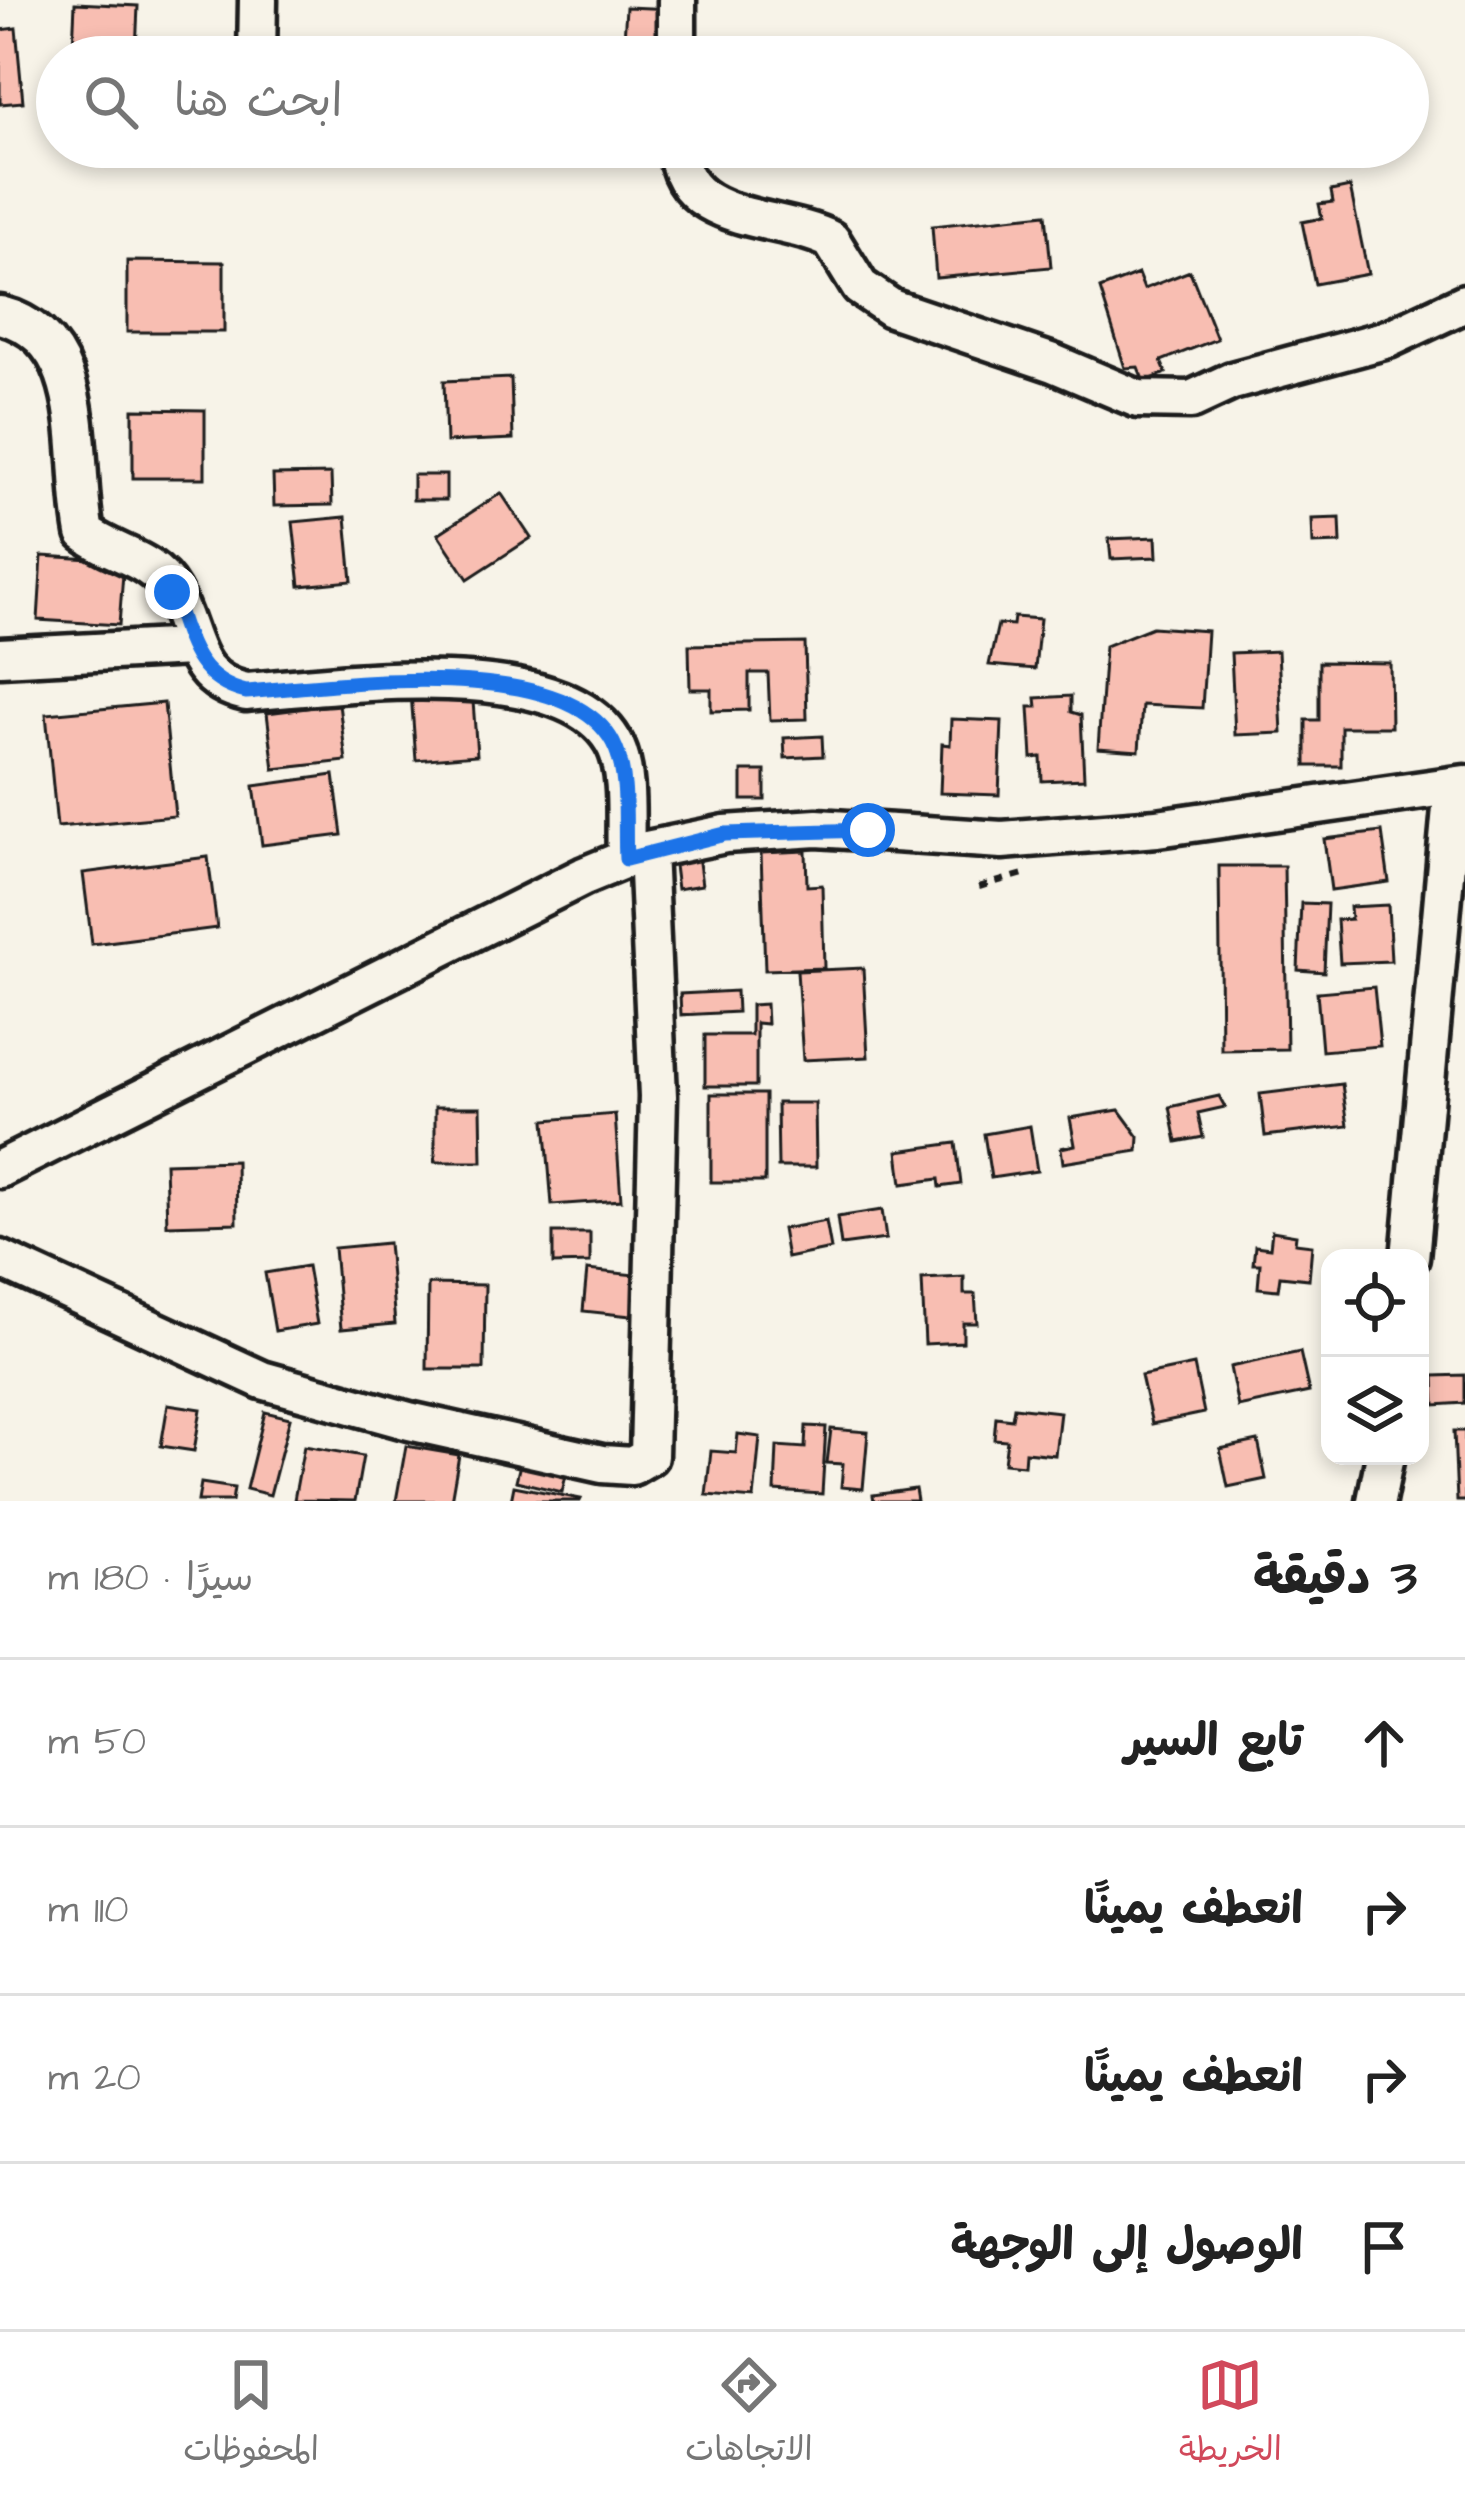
<!DOCTYPE html>
<html lang="ar">
<meta charset="utf-8">
<style>
:root{--surface:#fff;--page:#f6f6f6;--text:#222;--muted:#767676;--line:#e0e0e0;--accent:#d1495b}
body{margin:0;font-family:"Architects Daughter","Playpen Sans Arabic",sans-serif;background:var(--page);color:var(--text);direction:rtl}
.controls{position:absolute;right:36px;bottom:36px;display:grid;overflow:hidden;border-radius:24px;box-shadow:0 6px 18px #0003}
.controls button{width:108px;height:108px;display:grid;place-items:center;padding:0;border:0;border-bottom:3px solid var(--line);background:var(--surface);color:var(--text);font:60px sans-serif}
.stop{position:absolute;width:36px;height:36px;margin:-27px;border:9px solid #1a73e8;border-radius:50%;background:#fff}
.stop.end{background:#1a73e8;border-color:#fff;box-shadow:0 3px 12px #0008}
.list{margin:0;padding:0;list-style:none}
h2{display:flex;justify-content:space-between;align-items:center;height:156px;margin:0;padding:0 48px;font-size:51px}
h2 small{font-size:39px;font-weight:400;color:var(--muted)}
.list li{display:grid;grid-template-columns:78px 1fr auto;gap:36px;align-items:center;box-sizing:border-box;height:168px;padding:0 48px;border-top:3px solid var(--line)}
.list b{display:block;font-size:45px;white-space:nowrap}
.list em{font-size:39px;font-style:normal;color:var(--muted)}
.icon{flex:none;width:66px;height:66px;fill:none;stroke:currentColor;stroke-width:2;stroke-linecap:round;stroke-linejoin:round}
.map{position:relative;flex:none;width:1465px;height:1501px;overflow:hidden;direction:ltr}
.search{position:absolute;background:var(--surface);box-shadow:0 6px 18px #0003;left:36px;right:36px;top:36px;height:132px;display:flex;align-items:center;gap:30px;box-sizing:border-box;padding:0 42px;border-radius:66px;color:var(--muted);font-size:45px}
.sheet{height:828px;background:var(--surface)}
nav{display:flex;justify-content:space-around;align-items:center;box-sizing:border-box;height:168px;border-top:3px solid var(--line);background:var(--surface);font-size:33px;color:var(--muted)}
nav a{display:grid;justify-items:center;gap:6px}
nav .on{color:var(--accent)}
.map>svg:first-child{display:block}
.building{fill:#f8beb2;stroke:#1c1c1c;stroke-width:3}
.lines{fill:none;stroke-linecap:round;stroke-linejoin:round}
.minor-casing{stroke:#1c1c1c;stroke-width:45}
.path{stroke:#1c1c1c;stroke-width:6;stroke-dasharray:9 9;stroke-linecap:butt}
.minor{stroke:#f7f3e8;stroke-width:36}
.route{stroke:#1a73e8;stroke-width:15}
</style>
<div class="map">
<svg width="1465" height="1501" viewBox="0 0 1465 1501">
<rect width="100%" height="100%" fill="#f7f3e8"/>
<filter id="ink" filterUnits="userSpaceOnUse"><feTurbulence type="fractalNoise" baseFrequency=".00833" numOctaves="2"/><feDisplacementMap in="SourceGraphic" scale="24" xChannelSelector="R" yChannelSelector="G"/><feConvolveMatrix kernelMatrix="1 2 1 2 8 2 1 2 1" color-interpolation-filters="sRGB"/></filter>
<g filter="url(#ink)">
<!-- building -->
<path class="building" d="M75 3 138 6 136 51 73 48Z
M626 7 673 9 670 57H623Z
M16 28 23 102 0 104V30Z
M1350 187 1368 274 1315 284 1302 222 1322 218 1319 204 1333 202 1331 191Z
M1046 214 1051 267 936 278 932 226Z
M127 261 224 262V332H127Z
M1190 271 1217 339 1161 361 1166 373 1144 382 1138 367 1125 368 1100 289 1138 274 1144 289Z
M511 378 513 439 446 442 444 381Z
M133 409 205 410V478H133Z
M331 474 332 505 274 506 273 475Z
M413 475H446V500H413Z
M501 493 531 538 468 579 438 534Z
M346 517 352 581 300 586 293 522Z
M1340 518 1341 543 1313 544 1312 519Z
M1156 537 1157 557 1111 559 1109 539Z
M42 556 124 561 119 625 38 620Z
M1014 617 1040 619 1035 669 989 665 998 624 1013 625Z
M1152 627 1207 631 1202 708 1142 705 1139 751 1098 748 1105 646Z
M805 643 807 719 770 720 768 673H749V710L711 711V689H690L689 645Z
M1278 651 1282 733 1235 735 1231 653Z
M1319 662 1390 663 1391 727H1341V766H1306V720H1319Z
M472 688 477 755 416 760 411 693Z
M1071 696V712L1081 715 1084 779 1042 781 1041 757 1032 758 1029 707H1037L1036 698Z
M164 703 175 816 57 827 46 714Z
M339 704 346 761 274 769 267 713Z
M951 719 1002 721 999 795 940 793 942 744 950 745Z
M822 736 823 756 785 758 784 738Z
M742 771H765V800H742Z
M334 775 342 835 262 845 254 786Z
M1382 832 1389 882 1331 890 1324 839Z
M806 851 807 886 822 885 824 968 765 970 761 853Z
M698 855 702 885 677 889 673 858Z
M208 857 217 928 92 944 83 873Z
M1219 866H1284L1287 1049 1221 1050Z
M1301 903 1327 904 1324 972 1298 970Z
M1388 905 1391 961 1340 963 1337 920 1351 919 1350 907Z
M863 968 868 1057 803 1060 797 971Z
M1374 987 1380 1046 1322 1051 1317 992Z
M736 991 737 1012 681 1015 680 994Z
M766 1004 767 1024 756 1023V1086H705V1035H751V1005Z
M1342 1084 1348 1126 1265 1136 1260 1094Z
M711 1094H765V1182H711Z
M1219 1096 1225 1107 1198 1113 1203 1137 1177 1142 1170 1107Z
M777 1103H815L816 1167H778Z
M435 1107H481L482 1162H435Z
M1119 1110 1139 1137 1138 1151 1063 1163 1061 1148 1075 1145 1070 1118Z
M615 1114 621 1200 552 1205 545 1120Z
M1030 1126 1037 1171 991 1178 984 1134Z
M956 1143 961 1184 940 1187 939 1179 902 1184 898 1151Z
M236 1161 237 1223 167 1225 165 1163Z
M882 1210 886 1239 841 1245 837 1217Z
M826 1221 831 1249 787 1258 782 1229Z
M1272 1231 1296 1235 1295 1243 1312 1245 1309 1279 1280 1276 1278 1290 1258 1288 1260 1264H1253L1255 1246 1270 1248Z
M553 1233H590V1263L553 1264Z
M388 1243 395 1324 341 1329 334 1248Z
M307 1266 317 1324 275 1331 265 1273Z
M587 1270 645 1276 641 1317 583 1311Z
M964 1277V1294H975L977 1323H963V1342L925 1344 922 1279Z
M428 1284 485 1285 484 1369H427Z
M1300 1352 1309 1392 1238 1407 1230 1367Z
M1194 1365 1204 1413 1152 1424 1141 1376Z
M1465 1375V1403L1435 1405 1434 1376Z
M168 1404 201 1409 194 1451 161 1446Z
M1014 1407 1060 1412 1055 1455 1025 1452 1024 1465 1004 1463 1007 1440 994 1439 996 1417 1012 1419Z
M265 1412 290 1418 270 1495 246 1489Z
M806 1426 826 1427 822 1494 775 1491 777 1446 805 1448Z
M831 1429 868 1432 863 1489 841 1487 843 1464 827 1463Z
M1454 1431H1465V1501H1457Z
M738 1434 760 1437 754 1499 706 1495 711 1451 736 1453Z
M1258 1441 1266 1479 1228 1487 1220 1449Z
M304 1446 363 1456 355 1501 294 1500Z
M406 1446 459 1455 451 1501H396Z
M522 1456 568 1467 562 1492 516 1481Z
M201 1483 234 1488 232 1501H198Z
M514 1486 581 1499 580 1501H511Z
M915 1489 917 1501H874L873 1495Z"/>
<g class="lines">
<!-- minor casing -->
<g class="minor-casing">
<path id="minor" d="M257 57 258 0
M677 57V0
M677 147C681 226 778 213 831 240L860 287 891 308 1053 363 1138 399 1191 400 1232 381 1388 339 1465 303
M0 315C94 339 70 457 85 533 113 555 152 557 171 591 196 634 188 679 246 692 335 685 571 651 616 747 630 778 624 825 626 859
M0 657 190 647
M0 1169 584 876 647 850 725 834 817 828 1002 840 1157 828 1465 784
M1410 1258 1453 786
M0 1259 262 1380 409 1421 602 1464 632 1466 649 1456 658 1096 647 850
M1376 1501 1385 1456"/>
</g>
<!-- path -->
<path class="path" d="M979 887 1027 873"/>
<!-- minor -->
<use href="#minor" class="minor"/>
</g>
</g>
<g class="lines" filter="url(#ink)">
<!-- route -->
<path class="route" d="M172 592C188 637 194 680 246 692 333 685 576 650 616 749 629 781 624 825 626 859L725 834 868 830"/>
</g>
</svg>
<div class="controls">
<button><svg class="icon" aria-label="locate" viewBox="0 0 24 24"><circle cx="12" cy="12" r="6"/><path d="M12 2v4M12 18v4M2 12h4M18 12h4"/></svg></button>
<button><svg class="icon" aria-label="layers" viewBox="0 0 24 24"><path d="M12 4l9 5-9 5-9-5zM3 14l9 5 9-5"/></svg></button>
</div>
<div class="stop" style="left:868px;top:830px"></div>
<div class="stop end" style="left:172px;top:592px"></div>
<div class="search"><svg class="icon" aria-label="search" viewBox="0 0 24 24"><circle cx="10" cy="10" r="6"/><path d="M15 15l6 6"/></svg>ابحث هنا</div>
</div>
<section class="sheet">
<h2>3 دقيقة<small>سيرًا · 180 m</small></h2>
<ul class="list">
<li><svg class="icon" aria-label="ahead" viewBox="0 0 24 24"><path d="M12 20V5M6 11l6-6 6 6"/></svg><div><b>تابع السير</b></div><em>50 m</em></li>
<li><svg class="icon" aria-label="right" viewBox="0 0 24 24"><path d="M7 20v-9h11M14 6l5 5-5 5"/></svg><div><b>انعطف يمينًا</b></div><em>110 m</em></li>
<li><svg class="icon" aria-label="right" viewBox="0 0 24 24"><path d="M7 20v-9h11M14 6l5 5-5 5"/></svg><div><b>انعطف يمينًا</b></div><em>20 m</em></li>
<li><svg class="icon" aria-label="arrive" viewBox="0 0 24 24"><path d="M6 21V4h12l-3 4 3 4H6"/></svg><div><b>الوصول إلى الوجهة</b></div></li>
</ul>
</section>
<nav>
<a class="on"><svg class="icon" aria-label="map" viewBox="0 0 24 24"><path d="M3 6l6-2 6 2 6-2v14l-6 2-6-2-6 2zM9 4v14M15 6v14"/></svg>الخريطة</a>
<a><svg class="icon" aria-label="directions" viewBox="0 0 24 24"><path d="M12 3l9 9-9 9-9-9zM9 14v-3h6M13 9l2 2-2 2"/></svg>الاتجاهات</a>
<a><svg class="icon" aria-label="saved" viewBox="0 0 24 24"><path d="M7 4h10v16l-5-4-5 4z"/></svg>المحفوظات</a>
</nav>
